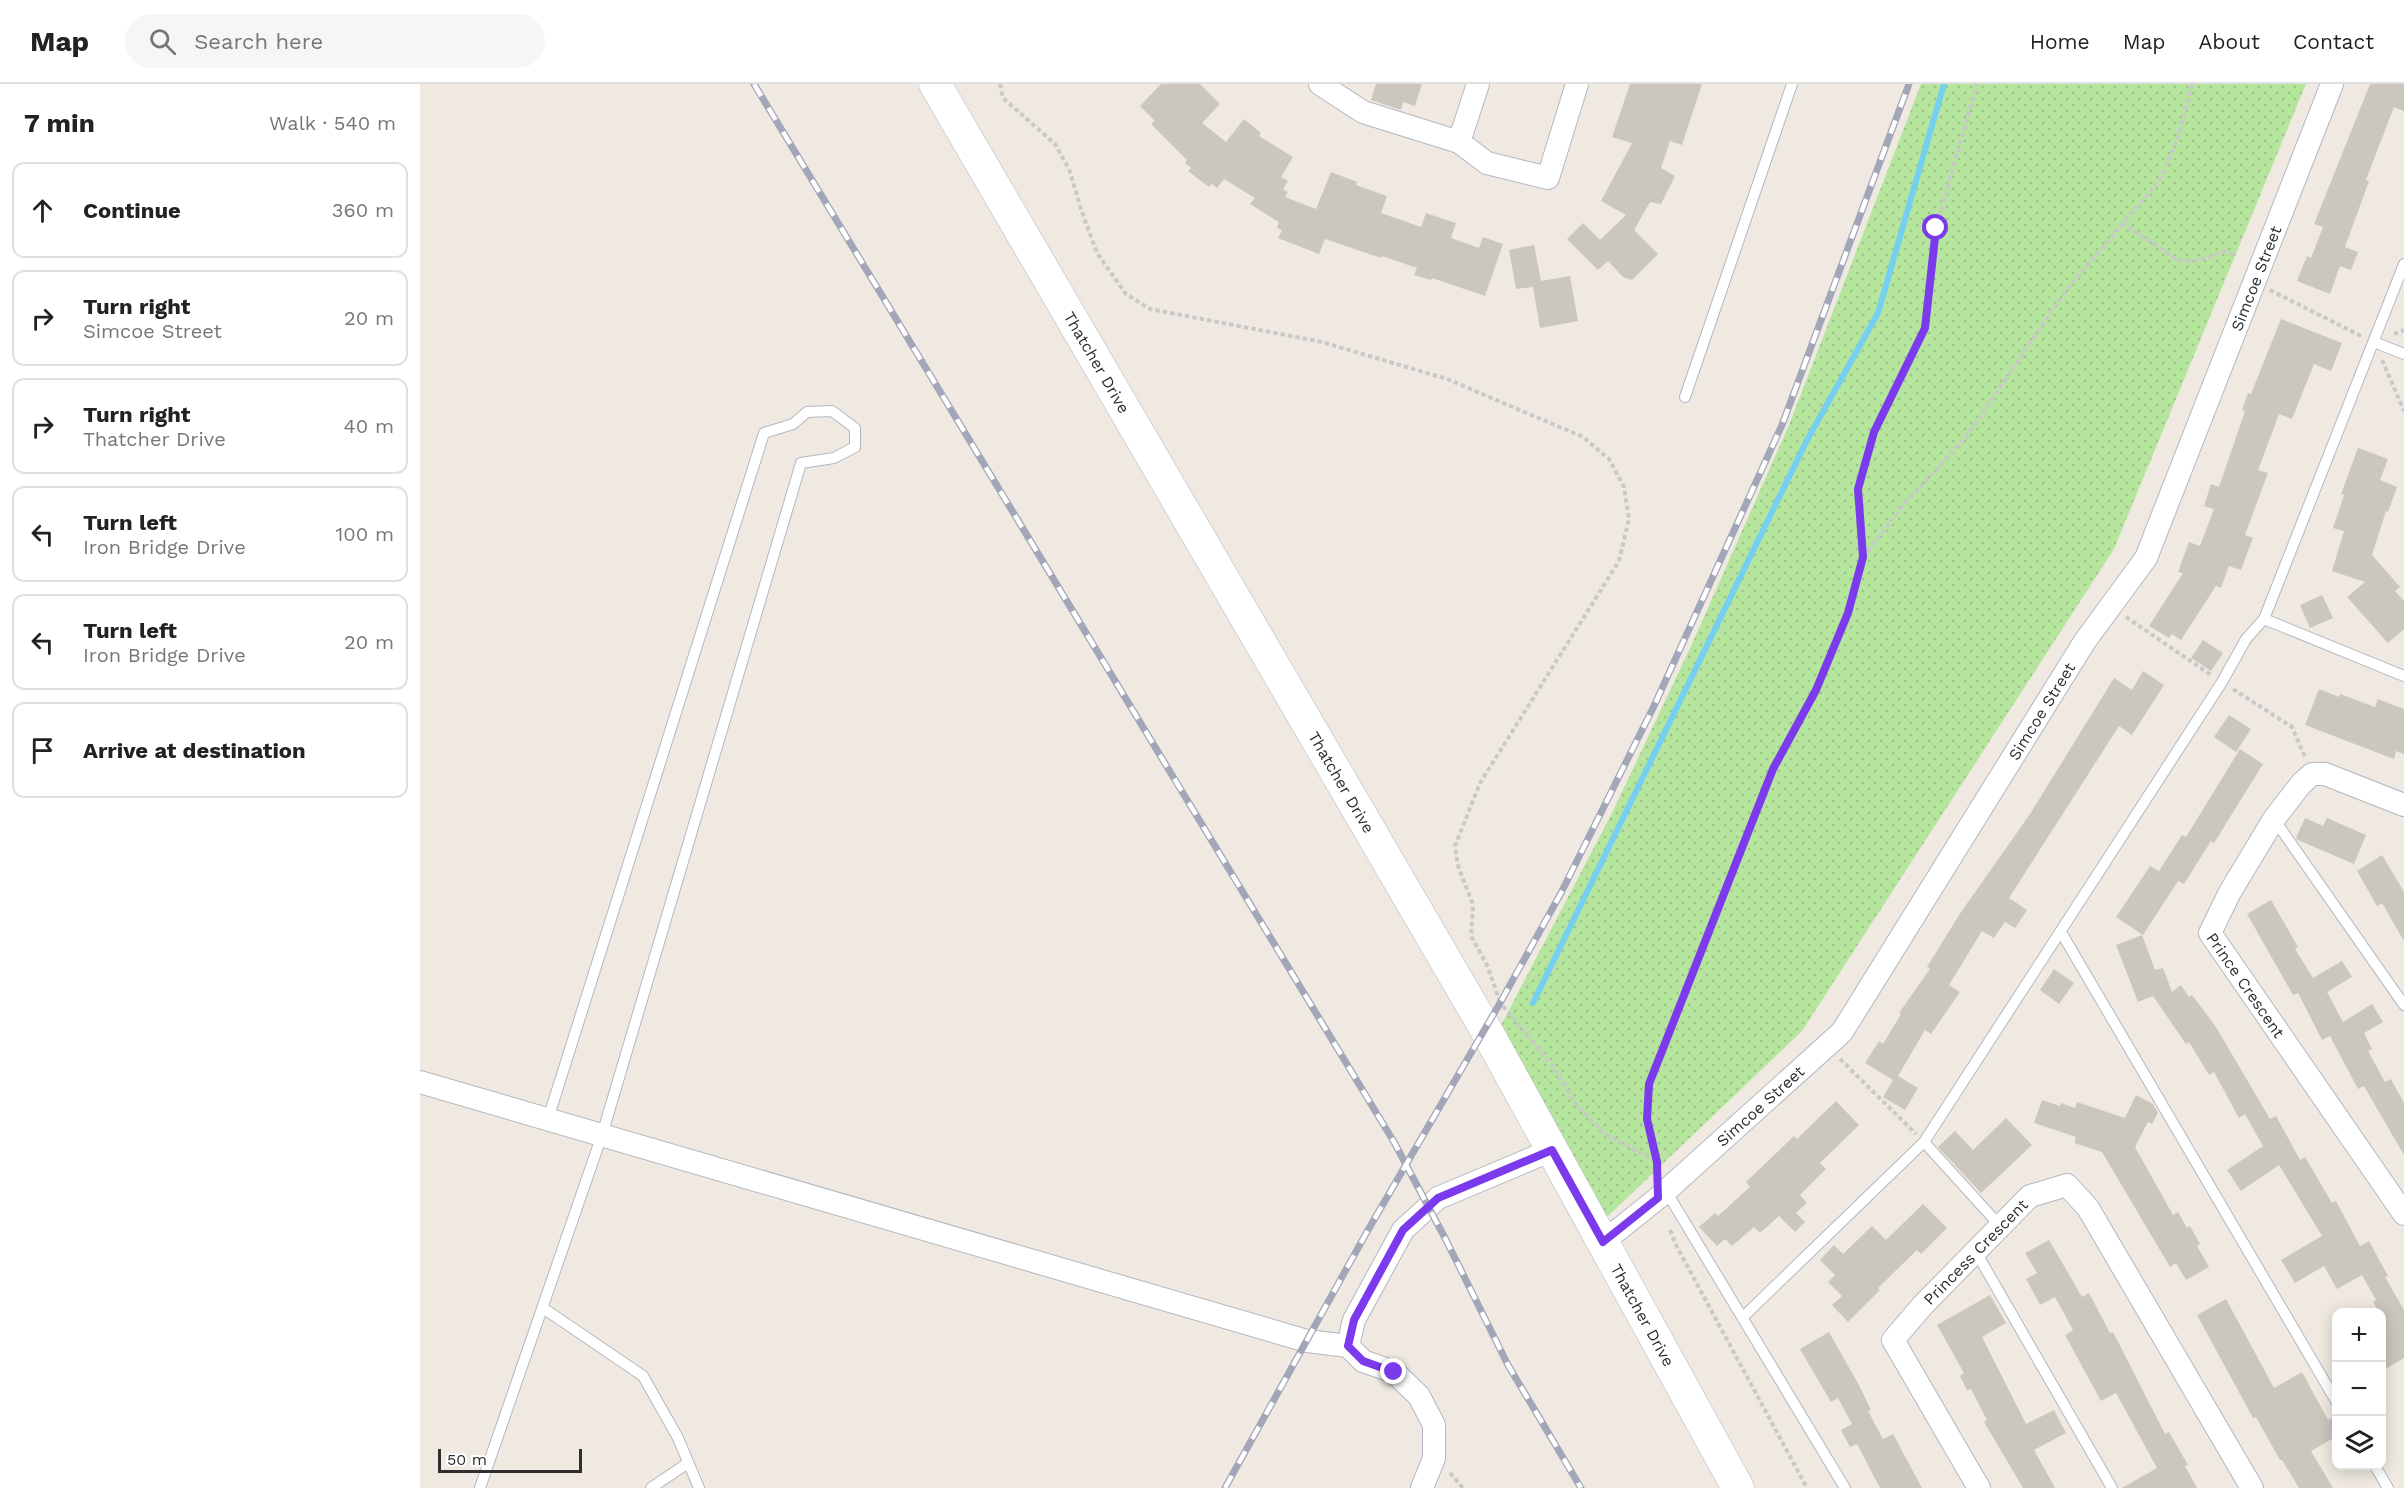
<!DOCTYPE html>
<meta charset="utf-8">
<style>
:root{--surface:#fff;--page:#f6f6f6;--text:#222;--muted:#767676;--line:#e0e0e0}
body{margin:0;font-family:"Work Sans",sans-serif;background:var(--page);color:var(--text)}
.controls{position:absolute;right:18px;bottom:18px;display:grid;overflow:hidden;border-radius:12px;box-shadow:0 3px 15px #0003}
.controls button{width:54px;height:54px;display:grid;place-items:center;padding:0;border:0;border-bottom:2px solid var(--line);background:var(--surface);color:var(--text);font:30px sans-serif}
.scale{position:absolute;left:18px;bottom:15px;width:144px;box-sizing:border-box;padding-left:6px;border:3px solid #2e2e2e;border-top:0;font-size:16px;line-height:21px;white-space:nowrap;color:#2e2e2e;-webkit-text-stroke:4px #fff;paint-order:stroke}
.stop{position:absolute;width:18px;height:18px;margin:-14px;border:4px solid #7c3aed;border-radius:50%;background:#fff}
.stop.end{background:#7c3aed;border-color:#fff;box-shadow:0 2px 6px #0008}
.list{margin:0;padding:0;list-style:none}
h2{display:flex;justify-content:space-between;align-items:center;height:78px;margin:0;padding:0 24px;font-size:26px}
h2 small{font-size:20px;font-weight:400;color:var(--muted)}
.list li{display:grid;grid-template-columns:39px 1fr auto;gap:18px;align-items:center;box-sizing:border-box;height:96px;margin:0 12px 12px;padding:0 12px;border:2px solid var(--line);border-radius:12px}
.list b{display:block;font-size:22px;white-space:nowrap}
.list p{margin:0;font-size:20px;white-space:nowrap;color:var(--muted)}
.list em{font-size:20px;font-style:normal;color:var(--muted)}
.icon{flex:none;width:33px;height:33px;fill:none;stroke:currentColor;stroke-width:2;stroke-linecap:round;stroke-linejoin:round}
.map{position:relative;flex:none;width:1984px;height:1404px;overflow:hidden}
header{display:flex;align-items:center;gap:36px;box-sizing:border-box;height:84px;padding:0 30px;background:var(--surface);border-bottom:2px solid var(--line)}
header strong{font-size:28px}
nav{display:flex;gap:33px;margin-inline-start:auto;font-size:21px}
.search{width:420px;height:54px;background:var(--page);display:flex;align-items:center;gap:15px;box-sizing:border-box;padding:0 21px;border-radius:33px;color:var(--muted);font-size:22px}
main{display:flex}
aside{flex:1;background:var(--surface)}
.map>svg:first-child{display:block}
.grass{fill:url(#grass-dots)}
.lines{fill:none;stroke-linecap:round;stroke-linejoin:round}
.stream{stroke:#75cff0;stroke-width:6}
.building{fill:#cbc7bf}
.lane-casing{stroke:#b4b7c1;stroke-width:12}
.street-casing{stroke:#b4b7c1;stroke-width:24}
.secondary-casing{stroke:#b4b7c1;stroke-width:33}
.path{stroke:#c9c9c9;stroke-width:4;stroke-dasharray:4.5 3;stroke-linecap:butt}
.lane{stroke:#fff;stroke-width:10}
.street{stroke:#fff;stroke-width:22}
.secondary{stroke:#fff;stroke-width:32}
.rail-casing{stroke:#a3a6b8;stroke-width:7}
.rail{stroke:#fff;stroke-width:4.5;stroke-dasharray:14;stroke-linecap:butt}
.route{stroke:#7c3aed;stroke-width:8}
.labels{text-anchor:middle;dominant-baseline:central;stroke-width:6;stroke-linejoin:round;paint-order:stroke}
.street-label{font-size:16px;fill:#2e2e2e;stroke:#fff}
</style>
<header>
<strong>Map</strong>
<div class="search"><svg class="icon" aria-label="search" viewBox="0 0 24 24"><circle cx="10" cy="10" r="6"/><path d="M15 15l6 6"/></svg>Search here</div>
<nav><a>Home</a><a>Map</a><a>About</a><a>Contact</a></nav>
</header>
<main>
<aside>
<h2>7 min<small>Walk · 540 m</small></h2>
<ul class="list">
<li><svg class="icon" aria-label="ahead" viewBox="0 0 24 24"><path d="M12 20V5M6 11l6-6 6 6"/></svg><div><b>Continue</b></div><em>360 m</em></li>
<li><svg class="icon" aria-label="right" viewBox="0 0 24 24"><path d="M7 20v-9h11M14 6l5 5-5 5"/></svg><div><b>Turn right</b><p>Simcoe Street</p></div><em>20 m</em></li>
<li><svg class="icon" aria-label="right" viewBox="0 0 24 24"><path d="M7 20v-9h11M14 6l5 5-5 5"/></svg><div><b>Turn right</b><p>Thatcher Drive</p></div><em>40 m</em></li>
<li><svg class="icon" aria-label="left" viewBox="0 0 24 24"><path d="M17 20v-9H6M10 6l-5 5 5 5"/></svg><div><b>Turn left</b><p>Iron Bridge Drive</p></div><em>100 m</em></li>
<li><svg class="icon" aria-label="left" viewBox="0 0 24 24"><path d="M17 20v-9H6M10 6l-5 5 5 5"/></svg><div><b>Turn left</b><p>Iron Bridge Drive</p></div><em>20 m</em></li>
<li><svg class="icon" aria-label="arrive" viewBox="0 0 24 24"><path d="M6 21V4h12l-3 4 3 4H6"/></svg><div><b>Arrive at destination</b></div></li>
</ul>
</aside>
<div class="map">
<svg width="1984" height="1404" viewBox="0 0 1984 1404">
<defs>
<pattern id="grass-dots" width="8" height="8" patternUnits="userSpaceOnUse" patternTransform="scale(1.5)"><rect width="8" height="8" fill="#b6e59e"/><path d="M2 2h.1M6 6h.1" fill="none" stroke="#9dc588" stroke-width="1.8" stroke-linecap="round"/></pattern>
</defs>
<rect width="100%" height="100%" fill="#efe9e1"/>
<!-- grass -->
<path class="grass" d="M1501 0H1886L1694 465 1382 947 1188 1132 1173 1125 1078 947 1192 729 1272 560 1369 341Z"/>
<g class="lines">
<!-- stream -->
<path class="stream" d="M1113 919 1386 358 1458 229 1524 0"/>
</g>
<!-- building -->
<path class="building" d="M741 0H780L800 20 782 39 806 58 824 35 841 49 839 52 873 73 861 93 868 97 863 105 868 108 865 113 896 125 911 88 937 98 936 101 967 112 961 129 1001 143 1006 129 1036 139 1031 154 1059 164 1063 153 1083 160 1065 212 1012 194 1011 196 994 191 997 184 962 172 961 174 905 155 899 170 858 154 862 146 857 144 859 138 830 120 835 114 804 95 797 104 792 100 789 103 768 87 771 84 765 79 767 76 731 40 735 37 720 22Z
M956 0H1002L995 22 983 18 981 26 951 16Z
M1210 0H1282L1262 61 1250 57 1241 84 1255 92 1241 120 1230 118 1214 146 1238 170 1212 196 1203 193 1188 177 1178 186 1147 155 1163 139 1180 156 1206 131 1181 117 1212 59 1192 53Z
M1950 0H1984V27L1974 23 1946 96 1949 97 1925 163 1938 168 1931 186 1920 182 1910 210 1877 197 1887 172 1891 174 1903 143 1894 140Z
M1114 161 1121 197 1150 192 1158 237 1120 244 1113 203 1096 205 1089 166Z
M1861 235 1922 259 1911 287 1894 280 1872 335 1859 330 1838 386 1848 389 1825 451 1833 454 1821 486 1809 482 1801 504 1796 502 1761 556 1752 550 1749 554 1729 542 1763 489 1758 488 1769 458 1780 462 1794 425 1784 422 1791 400 1799 403 1825 327 1822 326 1828 309 1831 310Z
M1938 364 1968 375 1960 396 1977 403 1968 428 1966 427 1952 471 1980 503 1975 507 1984 517V545L1968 559 1927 513 1945 498 1912 487 1924 447 1913 444 1924 411 1921 410Z
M1902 511 1913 534 1890 544 1880 521Z
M1783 556 1803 569 1791 587 1771 574Z
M1723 587 1744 601 1712 651 1699 642 1589 814 1607 826 1595 844 1585 838 1574 854 1562 847 1529 901 1540 908 1511 950 1505 946 1478 992 1498 1004 1485 1026 1463 1013 1473 996 1445 979 1459 957 1463 960 1481 930 1479 929 1510 885 1507 883 1539 831 1610 730 1694 594 1712 606Z
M1899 605 1919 613 1920 610 1955 623 1958 615 1984 625V670L1976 667 1974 675 1885 641Z
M1809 631 1831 645 1816 668 1794 653Z
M1820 665 1843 680 1794 759 1791 757 1764 800 1758 797 1723 851 1696 833 1730 782 1739 787 1762 751 1766 753Z
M1885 734 1903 742 1907 734 1946 751 1934 780 1878 756 1876 754Z
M1962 771 1984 808V857L1962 819 1957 822 1937 787Z
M1851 816 1878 863 1875 865 1893 894 1922 877 1932 893 1907 908 1923 938 1952 920 1963 938 1944 949 1952 965 1948 967 1965 998 1971 995 1984 1019V1071L1944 1002 1938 1005 1910 952 1902 956 1878 909 1873 911 1827 830Z
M1722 851 1735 886 1743 884 1752 908 1761 901 1769 913 1772 911 1796 943 1850 1035 1856 1032 1880 1076 1885 1073 1912 1119 1916 1117 1940 1162 1949 1157 1968 1192 1965 1193 1984 1226V1274L1962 1287V1228H1959L1953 1218 1956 1216 1942 1191 1917 1205 1904 1182 1875 1199 1861 1176 1902 1152 1859 1081 1821 1107 1807 1086 1843 1062 1825 1030 1819 1034 1794 988 1789 991 1769 958 1766 960 1733 912 1718 918 1696 861Z
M1634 885 1654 899 1639 920 1620 906Z
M1716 1011 1733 1020 1738 1029 1732 1040 1728 1038 1715 1063 1753 1131 1758 1128 1767 1144 1770 1142 1780 1160 1777 1162 1789 1183 1766 1196 1756 1179 1750 1183 1682 1068 1654 1059 1656 1053 1614 1039 1622 1016 1640 1022 1641 1019 1655 1024 1657 1018 1705 1034Z
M1416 1017 1439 1041 1400 1079 1406 1085 1380 1111 1387 1119 1376 1129 1385 1138 1375 1148 1359 1132 1340 1149 1334 1143 1312 1162 1305 1155 1297 1162 1279 1143 1295 1129 1298 1132 1330 1103 1326 1098 1374 1052 1377 1055Z
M1586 1034 1612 1061 1561 1109 1518 1063 1535 1047 1553 1066Z
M1503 1120 1527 1144 1501 1170 1497 1166 1458 1204 1460 1206 1428 1238 1412 1221 1422 1212 1408 1198 1415 1191 1400 1176 1414 1161 1423 1170 1452 1142 1466 1156Z
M1629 1156 1662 1213 1669 1209 1690 1249 1693 1248 1745 1350 1749 1348 1768 1381 1765 1382 1777 1404H1702L1737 1384 1696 1309 1681 1317 1645 1251 1653 1246 1635 1213 1620 1221 1606 1195 1617 1189 1605 1169Z
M1570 1211 1586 1239 1562 1253 1606 1340 1634 1326 1646 1349 1614 1366 1635 1404H1603L1564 1338 1567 1336 1551 1305 1547 1306 1540 1292 1544 1289 1517 1241Z
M1806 1215 1854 1304 1882 1288 1908 1336 1917 1331V1352L1891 1367 1913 1404H1879L1862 1376H1860L1836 1333 1833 1334 1777 1231Z
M1409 1248 1439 1301 1451 1326 1448 1327 1463 1355 1473 1350 1502 1404H1460L1437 1360 1430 1363 1421 1346 1432 1340 1418 1314 1411 1318 1380 1265Z"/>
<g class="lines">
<!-- lane casing -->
<g class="lane-casing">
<path id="lane" d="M1984 180 1844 535 1984 592
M1954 258 1984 270
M1265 313 1372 0
M1854 735 1984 921
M1641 848 1916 1317
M1504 1058 1581 1143
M1246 1107 1425 1404
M1556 1168 1692 1404
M123 1224 223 1292 258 1354 279 1404
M1323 1233 1504 1058 1802 598 1826 555 1844 535
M1955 1382 1968 1404
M60 1404 182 1051 381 379 414 374 435 363V344L412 327 387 328 373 340 344 349 128 1035
M231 1404 268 1379"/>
</g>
<!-- street casing -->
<g class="street-casing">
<g id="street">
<path d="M900 0 943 28 1039 58 1058 0"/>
<path d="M1039 58 1067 79 1128 94 1157 0"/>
<path id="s1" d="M1984 721 1905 690H1892L1881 700 1854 735 1810 808 1790 849 1984 1130"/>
<path d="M0 998 887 1257 928 1262"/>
<path id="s2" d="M1183 1158 1238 1114 1422 948 1665 557 1726 474 1912 0"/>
<path d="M1002 1404 1014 1374V1341L999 1312 974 1288 943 1277 928 1262 934 1236 983 1146 1018 1114 1132 1066"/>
<path id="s3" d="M1559 1404 1473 1256 1503 1221 1610 1112 1647 1101 1668 1124 1832 1404"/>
</g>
</g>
<!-- secondary casing -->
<g class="secondary-casing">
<g id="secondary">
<path id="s4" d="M515 0 1065 944 1318 1404"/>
</g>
</g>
<!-- path -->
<path class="path" d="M580 0 583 14 635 60 649 85 662 128 677 169 706 210 730 225 902 258 1027 295 1163 353 1189 375 1204 403 1209 435 1199 477 1060 699 1035 762 1038 782 1053 821 1051 852 1067 881 1079 915
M1702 139 1758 176C1775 179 1789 174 1804 167L1815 171
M1850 206 1943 253
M1974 250 1984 246
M1962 276 1984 327
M1443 473 1485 419 1547 352 1644 209 1739 97 1758 54 1772 0
M1706 533 1791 591
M1813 605 1872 643 1885 673
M1083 922 1132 981 1155 1019 1183 1049 1237 1078
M1420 975 1496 1050
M1237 1086 1227 1035 1229 1000 1319 766 1353 685 1396 606 1427 529 1443 473 1438 405 1454 348 1505 245 1516 144 1557 0
M1250 1146 1257 1163 1387 1404
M1030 1389 1043 1404"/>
<!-- lane -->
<use href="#lane" class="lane"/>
<!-- street -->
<use href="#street" class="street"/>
<!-- secondary -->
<use href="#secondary" class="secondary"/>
<!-- rail casing -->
<g class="rail-casing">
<path id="rail" d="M334 0 974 1058 1025 1154 1088 1281 1161 1404
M805 1404 948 1146 1080 919 1141 809 1234 622 1362 341 1489 0"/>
</g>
<!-- rail -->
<use href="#rail" class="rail"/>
</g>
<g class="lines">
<!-- route -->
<path class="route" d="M974 1288 943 1277 928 1262 934 1236 983 1146 1018 1114 1132 1066 1183 1158 1238 1114 1237 1078 1227 1035 1229 1000 1353 685 1396 606 1428 529 1443 473 1438 405 1454 348 1505 244 1516 144"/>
</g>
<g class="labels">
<!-- street labels -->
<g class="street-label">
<text stroke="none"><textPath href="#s2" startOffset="1182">Simcoe Street</textPath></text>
<text stroke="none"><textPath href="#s4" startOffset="322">Thatcher Drive</textPath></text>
<text stroke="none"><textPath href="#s2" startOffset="696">Simcoe Street</textPath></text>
<text stroke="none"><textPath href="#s4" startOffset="808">Thatcher Drive</textPath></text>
<text stroke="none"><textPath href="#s1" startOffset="351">Prince Crescent</textPath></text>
<text stroke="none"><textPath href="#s2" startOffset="208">Simcoe Street</textPath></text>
<text stroke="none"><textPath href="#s3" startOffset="292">Princess Crescent</textPath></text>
<text stroke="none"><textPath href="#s4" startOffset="1420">Thatcher Drive</textPath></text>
</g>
</g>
</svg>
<div class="controls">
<button>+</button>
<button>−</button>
<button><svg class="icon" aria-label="layers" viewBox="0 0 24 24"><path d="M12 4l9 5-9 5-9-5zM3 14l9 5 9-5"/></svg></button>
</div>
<div class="scale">50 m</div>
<div class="stop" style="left:1516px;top:144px"></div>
<div class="stop end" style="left:974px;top:1288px"></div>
</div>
</main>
